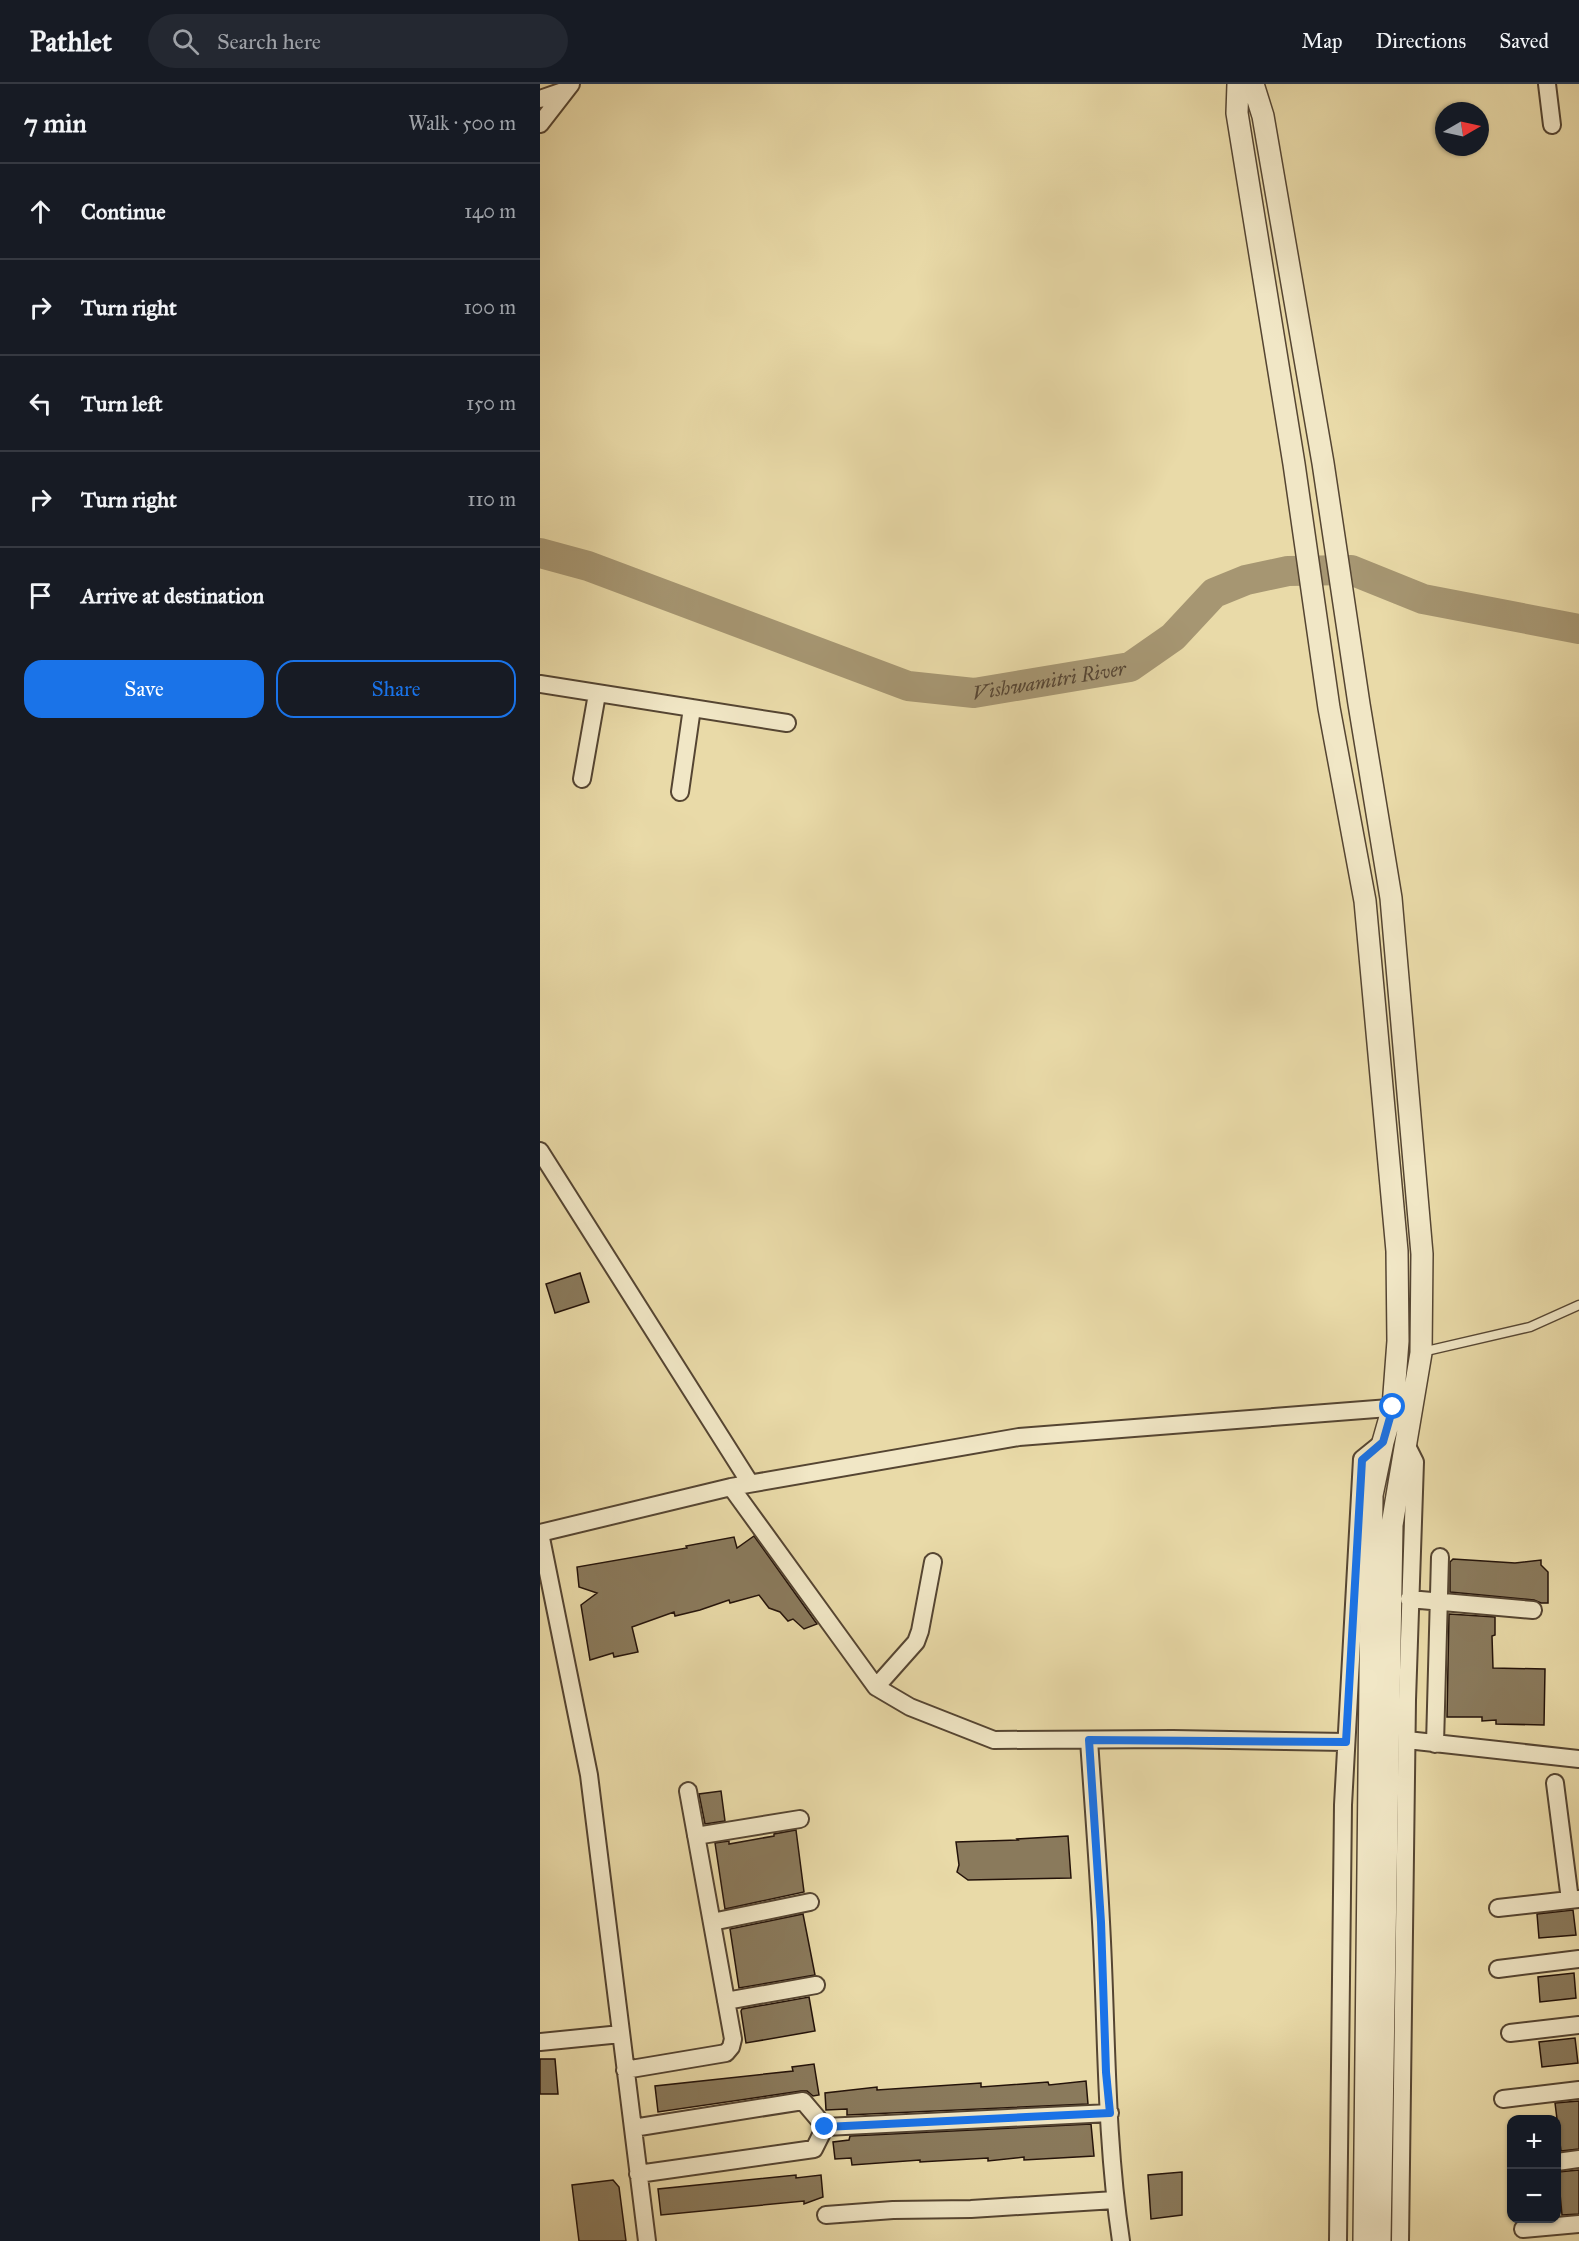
<!DOCTYPE html>
<meta charset="utf-8">
<style>
:root{--surface:#171b24;--page:#242831;--text:#f1f3f6;--muted:#9ea1a6;--line:#363941;--accent:#1a73e8}
body{margin:0;font-family:"IM FELL Great Primer",serif;background:var(--page);color:var(--text)}
.controls{position:absolute;right:18px;bottom:18px;display:grid;overflow:hidden;border-radius:12px;box-shadow:0 2px 4px #0004}
.controls button{width:54px;height:54px;display:grid;place-items:center;padding:0;border:0;border-bottom:2px solid var(--line);background:var(--surface);color:var(--text);font:30px sans-serif}
.compass{position:absolute;left:895px;top:18px;width:54px;height:54px;border-radius:50%;background:var(--surface);box-shadow:0 2px 4px #0004;rotate:81deg}
.stop{position:absolute;width:18px;height:18px;margin:-14px;border:4px solid #1a73e8;border-radius:50%;background:#fff}
.stop.end{background:#1a73e8;border-color:#fff;box-shadow:0 2px 6px #0008}
.list{margin:0;padding:0;list-style:none}
h2{display:flex;justify-content:space-between;align-items:center;height:78px;margin:0;padding:0 24px;font-size:26px}
h2 small{font-size:20px;font-weight:400;color:var(--muted)}
.list li{display:grid;grid-template-columns:39px 1fr auto;gap:18px;align-items:center;box-sizing:border-box;height:96px;padding:0 24px;border-top:2px solid var(--line)}
.list b{display:block;font-size:22px;white-space:nowrap}
.list em{font-size:20px;font-style:normal;color:var(--muted)}
.actions{display:flex;gap:12px;padding:18px 24px}
.actions a{flex:1;padding:14px 0;border:2px solid var(--accent);border-radius:18px;text-align:center;font-size:21px;color:var(--accent)}
.actions .main{background:var(--accent);color:#fff}
.icon{flex:none;width:33px;height:33px;fill:none;stroke:currentColor;stroke-width:2;stroke-linecap:round;stroke-linejoin:round}
.map{position:relative;flex:none;width:1039px;height:2157px;overflow:hidden}
header{display:flex;align-items:center;gap:36px;box-sizing:border-box;height:84px;padding:0 30px;background:var(--surface);border-bottom:2px solid var(--line)}
header strong{font-size:28px}
nav{display:flex;gap:33px;margin-inline-start:auto;font-size:21px}
.search{width:420px;height:54px;background:var(--page);display:flex;align-items:center;gap:15px;box-sizing:border-box;padding:0 21px;border-radius:33px;color:var(--muted);font-size:22px}
main{display:flex}
aside{flex:1;background:var(--surface)}
.map>svg:first-child{display:block}
.lines{fill:none;stroke-linecap:round;stroke-linejoin:round}
.river{stroke:#a69672;stroke-width:30}
.building{fill:#8a7a5c;stroke:#24130a;stroke-width:1.5}
.service-casing{stroke:#554532;stroke-width:11}
.minor-casing{stroke:#554532;stroke-width:20}
.tertiary-casing{stroke:#554532;stroke-width:24}
.service{stroke:#f1e7c6;stroke-width:8}
.minor{stroke:#f1e7c6;stroke-width:16}
.tertiary{stroke:#f1e7c6;stroke-width:21}
.route{stroke:#1a73e8;stroke-width:8}
.labels{text-anchor:middle;dominant-baseline:central;stroke-width:5;stroke-linejoin:round;paint-order:stroke}
.water-label{font-size:20px;font-style:italic;fill:#584734;stroke:#f1e7c6}
</style>
<header>
<strong>Pathlet</strong>
<div class="search"><svg class="icon" aria-label="search" viewBox="0 0 24 24"><circle cx="10" cy="10" r="6"/><path d="M15 15l6 6"/></svg>Search here</div>
<nav><a>Map</a><a>Directions</a><a>Saved</a></nav>
</header>
<main>
<aside>
<h2>7 min<small>Walk · 500 m</small></h2>
<ul class="list">
<li><svg class="icon" aria-label="ahead" viewBox="0 0 24 24"><path d="M12 20V5M6 11l6-6 6 6"/></svg><div><b>Continue</b></div><em>140 m</em></li>
<li><svg class="icon" aria-label="right" viewBox="0 0 24 24"><path d="M7 20v-9h11M14 6l5 5-5 5"/></svg><div><b>Turn right</b></div><em>100 m</em></li>
<li><svg class="icon" aria-label="left" viewBox="0 0 24 24"><path d="M17 20v-9H6M10 6l-5 5 5 5"/></svg><div><b>Turn left</b></div><em>150 m</em></li>
<li><svg class="icon" aria-label="right" viewBox="0 0 24 24"><path d="M7 20v-9h11M14 6l5 5-5 5"/></svg><div><b>Turn right</b></div><em>110 m</em></li>
<li><svg class="icon" aria-label="arrive" viewBox="0 0 24 24"><path d="M6 21V4h12l-3 4 3 4H6"/></svg><div><b>Arrive at destination</b></div></li>
</ul>
<div class="actions"><a class="main">Save</a><a>Share</a></div>
</aside>
<div class="map">
<svg width="1039" height="2157" viewBox="0 0 1039 2157">
<rect width="100%" height="100%" fill="#e9daa8"/>
<filter id="stains"><feTurbulence type="fractalNoise" baseFrequency=".00333" numOctaves="4"/><feColorMatrix values="0 0 0 0 .2 0 0 0 0 .09 0 0 0 0 .02 0 0 0 .5 -.17"/></filter>
<radialGradient id="worn" r=".72"><stop offset=".6" stop-color="#630" stop-opacity="0"/><stop offset="1" stop-color="#630" stop-opacity=".3"/></radialGradient>
<g class="lines">
<!-- river -->
<path class="river" id="s1" d="M0 469 48 482 368 602 434 609 590 583 633 553 674 509 706 496 748 487 811 486 883 515 1039 545"/>
</g>
<!-- building -->
<path class="building" d="M40 1189 49 1218 15 1229 6 1200Z
M214 1452 277 1540 264 1545 253 1535 248 1537 240 1528 229 1524 219 1511 190 1519 189 1516 160 1526 135 1532 134 1528 92 1543 98 1568 74 1573 73 1569 50 1576 41 1521 57 1509 39 1503 37 1483 147 1464 146 1462 194 1453 197 1464Z
M913 1475 975 1479 1001 1476V1481L1008 1488V1519H1001L994 1516 910 1508V1478Z
M909 1530 955 1533V1551L952 1552 953 1584 1005 1585 1004 1641 956 1640V1636L942 1637V1633H907Z
M181 1707 185 1737 165 1740 159 1710Z
M256 1746 264 1808 185 1825 175 1759 189 1757V1760L234 1752V1750Z
M528 1752 531 1794 428 1796 417 1788 419 1781 416 1758 478 1756 477 1755Z
M1033 1826 1036 1851 999 1854 997 1830Z
M263 1830 275 1891 199 1904 190 1845Z
M1034 1889 1036 1914 1000 1918 998 1893Z
M269 1913 275 1947 206 1959 201 1927 202 1925Z
M1035 1954 1038 1979 1002 1983 999 1958Z
M0 1975H15L18 2010H0Z
M274 1980 279 2011 273 2012 267 2007H261L118 2028 115 2002 253 1987 252 1983Z
M546 1997 548 2020 307 2031V2025L286 2026 285 2009 337 2003V2006L441 1999V2003L508 1998 509 2001Z
M1039 2017V2065L1021 2067 1015 2019Z
M551 2040 554 2072 484 2076V2073L448 2077V2074L380 2078V2076L312 2081 311 2074 295 2075 293 2058 309 2056 310 2052Z
M1039 2086V2130L1022 2131 1018 2088Z
M642 2088V2131L611 2135 608 2091Z
M256 2091V2094L281 2091 283 2113 264 2120V2117L121 2131 118 2105Z
M73 2096 79 2103 86 2157H39L32 2101Z"/>
<g class="lines">
<!-- service casing -->
<g class="service-casing">
<path id="service" d="M882 1268 990 1243 1039 1221"/>
</g>
<!-- minor casing -->
<g class="minor-casing">
<path id="minor" d="M1007 0 1012 41
M0 15 26 6
M0 40 31 0
M0 600 247 639
M42 695 57 610
M140 708 152 624
M0 1067 210 1399
M191 1403 479 1353 862 1323
M0 1449 191 1403 336 1603 370 1623 454 1656 633 1655 806 1658
M0 1449 49 1691 107 2157
M869 1515 993 1526
M336 1603 376 1558 380 1547 393 1478
M549 1656C553 1716 558 1777 561 1838 567 1945 565 2051 581 2157
M867 1656 1039 1675
M895 1660 900 1473
M1015 1699 1030 1816
M156 1752 260 1735
M958 1824 1038 1815
M172 1838 270 1818
M958 1885 1039 1875
M186 1917 276 1901
M970 1949 1039 1941
M0 1958 81 1950
M85 1986 186 1969 191 1963 193 1955 148 1707
M963 2015 1039 2006
M93 2044 263 2017 285 2043
M1017 2078 1039 2075
M98 2090 274 2065 285 2043 570 2029
M286 2131 353 2126 431 2125 575 2116
M983 2145 1039 2140
M798 2157 803 1721 822 1375 843 1358
M860 2157 867 1616 875 1378 865 1358"/>
</g>
<!-- tertiary casing -->
<g class="tertiary-casing">
<path id="tertiary" d="M698 0 697 29 754 380 789 624 825 817 857 1167 858 1257 853 1323 843 1358 832 1411 824 2157
M713 0 723 32 783 379 819 620 851 814 882 1170 881 1269 852 1441 840 2157"/>
</g>
<!-- service -->
<use href="#service" class="service"/>
<!-- minor -->
<use href="#minor" class="minor"/>
<!-- tertiary -->
<use href="#tertiary" class="tertiary"/>
</g>
<g class="lines">
<!-- route -->
<path class="route" d="M285 2043 570 2029 566 1988 561 1838 549 1656 806 1658 822 1376 843 1358 853 1323"/>
</g>
<g class="labels">
<!-- water labels -->
<g class="water-label">
<text stroke="none"><textPath href="#s1" startOffset="534">Vishwamitri River</textPath></text>
</g>
</g>
<rect width="100%" height="100%" filter="url(#stains)"/>
<rect width="100%" height="100%" fill="url(#worn)"/>
</svg>
<div class="controls">
<button>+</button>
<button>−</button>
</div>
<svg class="compass" viewBox="-18 -18 36 36"><path d="M0-13l5 13h-10z" fill="#e53935"/><path d="M0 13l5-13h-10z" fill="#9ea1a6"/></svg>
<div class="stop" style="left:853px;top:1323px"></div>
<div class="stop end" style="left:285px;top:2043px"></div>
</div>
</main>
